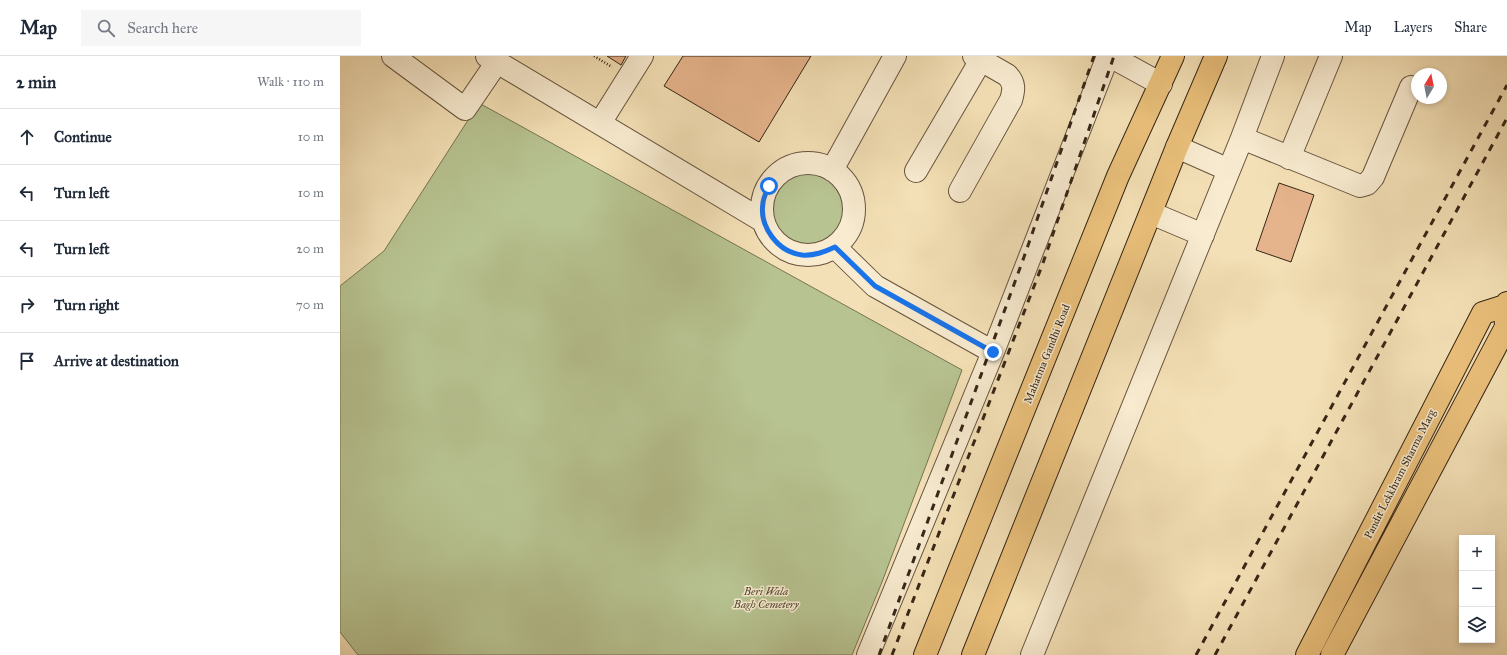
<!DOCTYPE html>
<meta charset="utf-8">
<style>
:root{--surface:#fff;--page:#f6f6f7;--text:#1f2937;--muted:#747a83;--line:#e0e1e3}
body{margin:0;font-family:"IM FELL Great Primer",serif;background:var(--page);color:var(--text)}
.controls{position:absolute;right:12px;bottom:12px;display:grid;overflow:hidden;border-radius:0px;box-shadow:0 2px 6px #0003}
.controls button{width:36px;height:36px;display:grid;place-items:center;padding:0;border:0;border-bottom:1px solid var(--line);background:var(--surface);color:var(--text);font:20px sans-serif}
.compass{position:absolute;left:1071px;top:12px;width:36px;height:36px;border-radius:50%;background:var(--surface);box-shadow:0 2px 6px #0003;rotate:10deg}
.stop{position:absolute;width:12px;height:12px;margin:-9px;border:3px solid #1a73e8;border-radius:50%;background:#fff}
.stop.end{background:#1a73e8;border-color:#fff;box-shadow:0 1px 4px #0008}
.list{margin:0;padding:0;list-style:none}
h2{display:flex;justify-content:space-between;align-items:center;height:52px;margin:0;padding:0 16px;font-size:17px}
h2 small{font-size:13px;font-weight:400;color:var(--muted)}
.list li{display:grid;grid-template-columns:26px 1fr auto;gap:12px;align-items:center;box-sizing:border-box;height:56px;padding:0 16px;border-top:1px solid var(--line)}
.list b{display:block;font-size:15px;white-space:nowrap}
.list em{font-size:13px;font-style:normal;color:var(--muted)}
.icon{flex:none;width:22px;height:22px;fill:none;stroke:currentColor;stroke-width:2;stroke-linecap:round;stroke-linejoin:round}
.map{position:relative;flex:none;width:1167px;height:599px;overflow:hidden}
header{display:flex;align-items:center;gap:24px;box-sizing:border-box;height:56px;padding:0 20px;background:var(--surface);border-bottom:1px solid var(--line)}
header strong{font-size:19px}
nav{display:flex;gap:22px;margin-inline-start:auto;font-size:14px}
.search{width:280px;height:36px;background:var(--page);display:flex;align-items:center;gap:10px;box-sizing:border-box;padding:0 14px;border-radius:0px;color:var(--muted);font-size:15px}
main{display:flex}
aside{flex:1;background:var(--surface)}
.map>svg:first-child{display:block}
.green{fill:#b7c391;stroke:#767454}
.building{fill:#e6b48c;stroke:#362516}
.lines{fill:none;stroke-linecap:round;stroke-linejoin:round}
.minor-casing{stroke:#66543e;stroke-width:24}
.major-casing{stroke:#362516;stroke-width:24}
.path{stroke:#362516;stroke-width:2.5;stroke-dasharray:1 2;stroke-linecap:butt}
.minor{stroke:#f8ebd0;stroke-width:22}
.major{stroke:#eac07b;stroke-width:22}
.rail{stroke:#362516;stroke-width:3;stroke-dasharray:7 7;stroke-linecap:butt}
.route{stroke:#1a73e8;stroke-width:5}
.labels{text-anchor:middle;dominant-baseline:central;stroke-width:3;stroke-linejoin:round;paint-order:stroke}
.street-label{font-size:11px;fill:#362516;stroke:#f8ebd0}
.park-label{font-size:11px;font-style:italic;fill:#564c35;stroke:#f8ebd0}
</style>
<header>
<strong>Map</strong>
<div class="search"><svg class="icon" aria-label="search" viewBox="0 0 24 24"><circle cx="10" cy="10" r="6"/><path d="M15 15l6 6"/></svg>Search here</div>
<nav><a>Map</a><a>Layers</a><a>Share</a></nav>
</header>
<main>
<aside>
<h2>2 min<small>Walk · 110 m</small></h2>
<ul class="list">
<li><svg class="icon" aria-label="ahead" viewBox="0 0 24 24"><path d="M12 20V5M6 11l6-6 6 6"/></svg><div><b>Continue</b></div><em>10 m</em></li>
<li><svg class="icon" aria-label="left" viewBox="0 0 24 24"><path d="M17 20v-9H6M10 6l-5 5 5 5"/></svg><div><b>Turn left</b></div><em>10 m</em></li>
<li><svg class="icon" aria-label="left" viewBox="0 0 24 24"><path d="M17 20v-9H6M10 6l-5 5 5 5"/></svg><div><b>Turn left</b></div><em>20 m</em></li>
<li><svg class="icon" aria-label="right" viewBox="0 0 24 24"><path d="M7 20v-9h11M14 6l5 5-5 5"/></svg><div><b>Turn right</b></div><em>70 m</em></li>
<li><svg class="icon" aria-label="arrive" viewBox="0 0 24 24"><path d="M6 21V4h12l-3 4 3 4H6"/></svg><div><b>Arrive at destination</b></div></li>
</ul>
</aside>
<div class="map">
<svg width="1167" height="599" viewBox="0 0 1167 599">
<rect width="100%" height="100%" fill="#f4e0b6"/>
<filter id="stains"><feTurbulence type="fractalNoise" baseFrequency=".005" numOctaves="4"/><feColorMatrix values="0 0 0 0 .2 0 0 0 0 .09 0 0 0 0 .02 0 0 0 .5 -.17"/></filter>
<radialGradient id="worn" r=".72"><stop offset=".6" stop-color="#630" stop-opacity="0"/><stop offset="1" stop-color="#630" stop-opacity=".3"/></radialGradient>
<!-- green -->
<path class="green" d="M139 47 622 314 542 526 512 599H18L0 576V230L44 195Z
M432 153a39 39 0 1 1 78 0a39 39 0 1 1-78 0Z"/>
<!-- building -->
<path class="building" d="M267 0H286L281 9Z
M343 0H471L419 86 324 30Z
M939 127 974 139 951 206 916 194Z"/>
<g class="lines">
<!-- minor casing -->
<g class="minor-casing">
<path id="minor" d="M53 0 125 53 157 6
M147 0 423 165
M770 0 821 28
M260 67 302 0
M902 82 1020 130 1027 128 1033 121 1071 31
M837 91 889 114
M949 102 991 0
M422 153a46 46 0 1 1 92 0a46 46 0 1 1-92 0Z
M492 114 555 0
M576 115 641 4
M620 135 671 44C674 34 675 27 667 19L634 0
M811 157 863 179
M495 191 535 230 653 296
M528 599 653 296 768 0
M692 599 902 82 933 0"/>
</g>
<!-- major casing -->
<g class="major-casing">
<path id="major" d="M585 599 778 120 833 0
M633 599 837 91 876 0
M967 599 1143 257 1165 250 1167 247
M992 599 1166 271 1165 250"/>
</g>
<!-- path -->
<path class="path" d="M254 0 272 11"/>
<!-- minor -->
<use href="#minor" class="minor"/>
<!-- major -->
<use href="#major" class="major"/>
<!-- rail -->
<path class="rail" d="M539 599 684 201 754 0
M552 599 703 207 774 0
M856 599 1167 29
M875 599 1167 62"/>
</g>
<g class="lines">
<!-- route -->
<path class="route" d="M429 130C427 135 423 142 423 147 419 171 438 196 462 199 474 200 484 196 495 191L535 230 653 296"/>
</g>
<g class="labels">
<!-- street labels -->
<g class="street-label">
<text transform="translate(707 298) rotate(-68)">Mahatma Gandhi Road</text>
<text transform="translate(1060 418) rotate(-63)">Pandit Lekkhram Sharma Marg</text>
</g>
<!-- park labels -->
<g class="park-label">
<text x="426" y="535">Beri Wala<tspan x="426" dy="13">Bagh Cemetery</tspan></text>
</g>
</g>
<rect width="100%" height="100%" filter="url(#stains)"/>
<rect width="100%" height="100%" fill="url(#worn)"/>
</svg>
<div class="controls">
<button>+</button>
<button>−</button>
<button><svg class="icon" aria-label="layers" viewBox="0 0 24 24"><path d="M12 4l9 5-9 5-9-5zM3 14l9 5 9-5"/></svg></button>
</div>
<svg class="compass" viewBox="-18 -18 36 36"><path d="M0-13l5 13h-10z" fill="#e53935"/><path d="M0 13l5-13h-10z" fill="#747a83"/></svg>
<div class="stop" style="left:429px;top:130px"></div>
<div class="stop end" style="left:653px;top:296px"></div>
</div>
</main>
